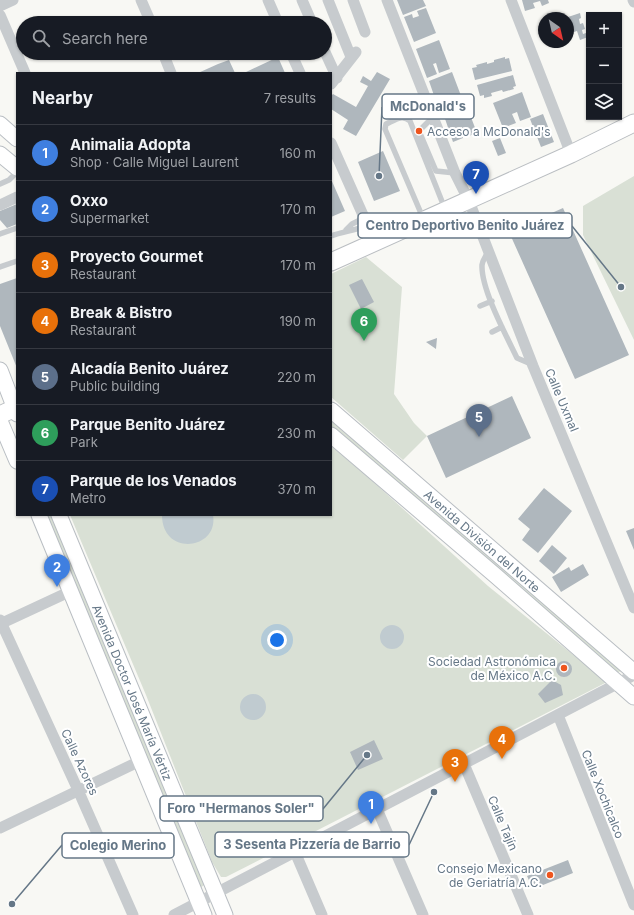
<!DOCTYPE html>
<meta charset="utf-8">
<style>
:root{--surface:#171b24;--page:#242831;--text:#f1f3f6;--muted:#9ea1a6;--line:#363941;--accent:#0b8043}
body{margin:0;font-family:Inter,sans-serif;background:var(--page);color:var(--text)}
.controls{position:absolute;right:12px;top:12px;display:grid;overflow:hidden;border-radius:0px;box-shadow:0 1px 3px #0004}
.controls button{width:36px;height:36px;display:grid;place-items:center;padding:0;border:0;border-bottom:1px solid var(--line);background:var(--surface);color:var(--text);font:20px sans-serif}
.compass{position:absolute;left:538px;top:12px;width:36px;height:36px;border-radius:50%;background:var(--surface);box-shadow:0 1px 3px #0004;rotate:146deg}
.you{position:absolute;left:277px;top:640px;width:14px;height:14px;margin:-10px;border:3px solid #fff;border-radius:50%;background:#1a73e8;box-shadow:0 0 0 6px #1a73e833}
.badge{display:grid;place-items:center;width:26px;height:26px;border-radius:50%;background:var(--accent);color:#fff;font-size:13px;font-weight:700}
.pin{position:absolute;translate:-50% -33px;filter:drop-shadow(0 1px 2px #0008)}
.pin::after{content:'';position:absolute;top:21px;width:14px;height:12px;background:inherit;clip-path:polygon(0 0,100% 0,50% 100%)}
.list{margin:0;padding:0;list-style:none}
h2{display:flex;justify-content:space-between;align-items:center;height:52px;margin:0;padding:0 16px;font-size:17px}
h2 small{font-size:13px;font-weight:400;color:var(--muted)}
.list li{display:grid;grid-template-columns:26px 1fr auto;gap:12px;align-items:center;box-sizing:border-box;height:56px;padding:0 16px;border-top:1px solid var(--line)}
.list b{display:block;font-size:15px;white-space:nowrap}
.list p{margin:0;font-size:13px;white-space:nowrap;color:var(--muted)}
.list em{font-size:13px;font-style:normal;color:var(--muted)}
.icon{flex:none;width:22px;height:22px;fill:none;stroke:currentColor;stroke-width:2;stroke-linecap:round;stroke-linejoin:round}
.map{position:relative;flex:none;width:634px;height:915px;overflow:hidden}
.search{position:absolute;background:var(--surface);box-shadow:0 1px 3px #0004;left:16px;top:16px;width:316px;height:44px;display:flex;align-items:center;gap:10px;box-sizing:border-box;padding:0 14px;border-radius:22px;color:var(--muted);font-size:15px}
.panel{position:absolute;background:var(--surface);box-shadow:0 1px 3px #0004;left:16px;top:72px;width:316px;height:444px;border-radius:0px}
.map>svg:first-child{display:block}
.green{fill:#d9e0d5}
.water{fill:#c0cbd0}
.building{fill:#afb7bd}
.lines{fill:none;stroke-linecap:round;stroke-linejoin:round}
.secondary-casing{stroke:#b9bec3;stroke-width:17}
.primary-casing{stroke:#babec2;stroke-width:19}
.service{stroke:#c7cbce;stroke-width:5.5}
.minor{stroke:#c7cbce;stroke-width:11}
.secondary{stroke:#fff;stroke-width:15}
.primary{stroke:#fff;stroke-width:17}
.poi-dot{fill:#ee551e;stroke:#fff;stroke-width:1.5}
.labels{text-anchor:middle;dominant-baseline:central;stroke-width:4;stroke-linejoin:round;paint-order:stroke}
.poi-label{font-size:12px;fill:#657787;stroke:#fff;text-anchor:end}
.street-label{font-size:12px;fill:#657787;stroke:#fff}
.leader{fill:none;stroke:#657787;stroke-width:1.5}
.callout-dot{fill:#657787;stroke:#fff;stroke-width:1.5}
.callout{fill:#fff;stroke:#657787;stroke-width:1.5}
.callout-label{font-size:13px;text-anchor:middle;font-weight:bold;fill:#657787}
</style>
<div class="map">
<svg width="634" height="915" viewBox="0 0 634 915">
<rect width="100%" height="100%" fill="#f8f8f4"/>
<!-- green -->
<path class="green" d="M634 176V340L583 235V206Z
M366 257 402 287 394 394 414 423 427 436 403 460 331 397V274Z
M331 417 625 670 615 673 331 426Z
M331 446 369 478 488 586 607 682 226 877H221L212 862 146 695 70 515H331Z
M45 515H52L206 884 198 889Z"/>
<!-- water -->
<path class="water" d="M162 515H213C219 550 162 557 162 515Z
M380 637a12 12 0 1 1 24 0a12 12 0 1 1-24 0Z
M240 707a13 13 0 1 1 26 0a13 13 0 1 1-26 0Z"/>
<!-- building -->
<path class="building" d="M397 0H423L426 6 403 15Z
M522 0H548L549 3 542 6 540 1 533 3 535 8 525 11Z
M426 8 436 33 414 42 404 17 412 14 413 18 419 16 417 11Z
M580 13 581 18 579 19 580 24 583 23 585 29 582 30 583 34 586 33 588 37 580 40 577 31 571 33 568 17Z
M439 40 450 69 439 73 436 63 433 64 437 74 427 78 416 49Z
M278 57 285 73H244Z
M505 57V59L509 58 512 71 475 80 472 68 477 67 476 65 487 62V64L494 62V60Z
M229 60 235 73H198L218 64Z
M377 72 390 79 356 136 343 129 348 120 331 109V96L333 94 356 107 368 86 360 82 363 76 371 81Z
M452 72 463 101 452 105 448 95 446 96 450 106 439 110 429 81Z
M513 75 516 86 513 87 514 89 503 92 502 90 491 93 492 96 484 98V95L480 96 477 85Z
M522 92 531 117 520 121 517 112 512 114 516 123 503 128 493 103Z
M466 104 477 133 466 137 462 127 460 128 463 138 453 142 443 113Z
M543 114 554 142 541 147 530 119Z
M500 138 506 153 498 156 492 141Z
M383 151 400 191 374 201 358 162Z
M331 179 345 211 331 217Z
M17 204V224L7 228 0 220V211Z
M563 208 629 355 575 379 509 232Z
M17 278V368L0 326V284Z
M362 279 374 302 361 309 349 285Z
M437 338 436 349 426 342Z
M512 396 531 438 446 478 427 436Z
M544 488 572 511 538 553 522 540 530 529 518 519Z
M634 528V550L626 531Z
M552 545 567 558 554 574 539 561Z
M583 564 589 575 561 592 552 577 569 567 571 571Z
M556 669a8 8 0 1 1 16 0a8 8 0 1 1-16 0Z
M552 680 561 685 563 695 545 703 538 694Z
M374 740 383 759 358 770 350 752Z
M568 860 573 873 533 889 527 876Z"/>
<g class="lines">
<!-- secondary casing -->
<g class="secondary-casing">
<g id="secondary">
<path d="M0 124 17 139"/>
<path d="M0 154 17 168"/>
<path d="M0 370 17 414"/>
<path id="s1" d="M331 410 634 672"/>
<path d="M0 421 17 461"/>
<path d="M331 435 496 576 634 697"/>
<path d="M39 515 204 915"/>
<path id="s2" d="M59 515 225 915"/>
</g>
</g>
<!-- primary casing -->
<g class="primary-casing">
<path id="primary" d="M331 262 571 154 634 123
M0 415 17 407"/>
</g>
<!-- service -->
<path class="service" d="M433 117 419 131 436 171 455 173
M0 184 9 180 17 172
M423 218 385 129 386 124C395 120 402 114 410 121L445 209
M346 230 352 224 364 218
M0 234 17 228
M331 236C344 231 355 231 367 225
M489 251C486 255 483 259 482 265 481 289 506 335 517 358L531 364
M0 267 17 261
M480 306 492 301
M492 332 502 327"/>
<!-- minor -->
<path class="minor" d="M141 0 151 23
M268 0 278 23
M302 0 312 23
M328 0 351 57
M353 0 365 32
M387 0 455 173 469 201 533 366 634 608
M511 0 571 154
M633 0 634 2
M0 6 13 0
M0 15 25 73
M325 52 337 78
M163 53 171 73
M291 53 300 73
M331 84 356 52
M331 143 375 242
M0 205 17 197
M0 620 78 790 133 915
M0 624 71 591
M558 715 634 905
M464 764 528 915
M377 809 423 915
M0 828 140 761
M295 852 322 915
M174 915 634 675"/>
<!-- secondary -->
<use href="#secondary" class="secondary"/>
<!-- primary -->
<use href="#primary" class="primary"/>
</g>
<!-- markers -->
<g class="poi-dot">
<circle cx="419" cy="131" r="4"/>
<circle cx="564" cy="668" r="4"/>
<circle cx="550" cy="875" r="4"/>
</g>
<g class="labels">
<!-- poi labels -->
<g class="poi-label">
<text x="427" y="131" text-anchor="start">Acceso a McDonald's</text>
<text x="556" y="661">Sociedad Astronómica<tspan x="556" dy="14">de México A.C.</tspan></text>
<text x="542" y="868">Consejo Mexicano<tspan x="542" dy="14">de Geriatría A.C.</tspan></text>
</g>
<!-- street labels -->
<g class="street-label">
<text transform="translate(562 400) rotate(67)">Calle Uxmal</text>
<text stroke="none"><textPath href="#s1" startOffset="200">Avenida División del Norte</textPath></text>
<text stroke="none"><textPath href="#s2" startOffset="192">Avenida Doctor José María Vértiz</textPath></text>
<text transform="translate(80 762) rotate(65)">Calle Azores</text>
<text transform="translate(603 794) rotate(68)">Calle Xochicalco</text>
<text transform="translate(503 823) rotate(67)">Calle Tajín</text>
</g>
</g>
<!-- callouts -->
<path class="leader" d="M379 176L382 107M621 287L572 226M367 755L323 809M434 792L409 845M12 904L62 845"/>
<g class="callout-dot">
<circle cx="379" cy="176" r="4"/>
<circle cx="621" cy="287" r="4"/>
<circle cx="367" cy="755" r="4"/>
<circle cx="434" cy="792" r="4"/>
<circle cx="12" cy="904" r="4"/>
</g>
<g class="callout">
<rect x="382" y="94" width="92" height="25" rx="4"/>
<rect x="358" y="213" width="214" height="25" rx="4"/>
<rect x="160" y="796" width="163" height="25" rx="4"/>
<rect x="215" y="832" width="194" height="25" rx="4"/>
<rect x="62" y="833" width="112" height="25" rx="4"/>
</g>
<g class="callout-label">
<text x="428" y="111">McDonald's</text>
<text x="465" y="230">Centro Deportivo Benito Juárez</text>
<text x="241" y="813">Foro "Hermanos Soler"</text>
<text x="312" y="849">3 Sesenta Pizzería de Barrio</text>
<text x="118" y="850">Colegio Merino</text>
</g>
</svg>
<div class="controls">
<button>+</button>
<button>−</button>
<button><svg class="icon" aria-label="layers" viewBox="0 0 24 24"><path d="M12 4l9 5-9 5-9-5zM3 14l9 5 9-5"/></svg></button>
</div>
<svg class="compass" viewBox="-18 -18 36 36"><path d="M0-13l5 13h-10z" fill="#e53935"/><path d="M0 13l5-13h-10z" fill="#9ea1a6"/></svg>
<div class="you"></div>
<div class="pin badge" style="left:371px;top:824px;background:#3f7fe0">1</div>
<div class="pin badge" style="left:57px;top:587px;background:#3f7fe0">2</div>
<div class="pin badge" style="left:455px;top:782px;background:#e8710a">3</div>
<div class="pin badge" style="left:502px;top:759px;background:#e8710a">4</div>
<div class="pin badge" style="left:479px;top:437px;background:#5c6f8a">5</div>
<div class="pin badge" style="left:364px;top:341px;background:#2e9e5b">6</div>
<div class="pin badge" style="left:476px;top:194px;background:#1a4fb4">7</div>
<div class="search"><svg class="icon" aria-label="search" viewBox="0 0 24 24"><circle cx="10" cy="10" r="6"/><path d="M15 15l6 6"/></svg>Search here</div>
<section class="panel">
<h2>Nearby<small>7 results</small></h2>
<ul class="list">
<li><span class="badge" style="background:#3f7fe0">1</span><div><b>Animalia Adopta</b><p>Shop · Calle Miguel Laurent</p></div><em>160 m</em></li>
<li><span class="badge" style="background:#3f7fe0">2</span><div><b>Oxxo</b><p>Supermarket</p></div><em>170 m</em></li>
<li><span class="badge" style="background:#e8710a">3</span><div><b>Proyecto Gourmet</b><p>Restaurant</p></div><em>170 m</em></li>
<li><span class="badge" style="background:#e8710a">4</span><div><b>Break &amp; Bistro</b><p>Restaurant</p></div><em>190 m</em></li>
<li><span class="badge" style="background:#5c6f8a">5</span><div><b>Alcadía Benito Juárez</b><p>Public building</p></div><em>220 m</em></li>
<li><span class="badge" style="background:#2e9e5b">6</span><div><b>Parque Benito Juárez</b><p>Park</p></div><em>230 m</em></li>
<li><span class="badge" style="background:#1a4fb4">7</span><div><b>Parque de los Venados</b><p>Metro</p></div><em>370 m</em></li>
</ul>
</section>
</div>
